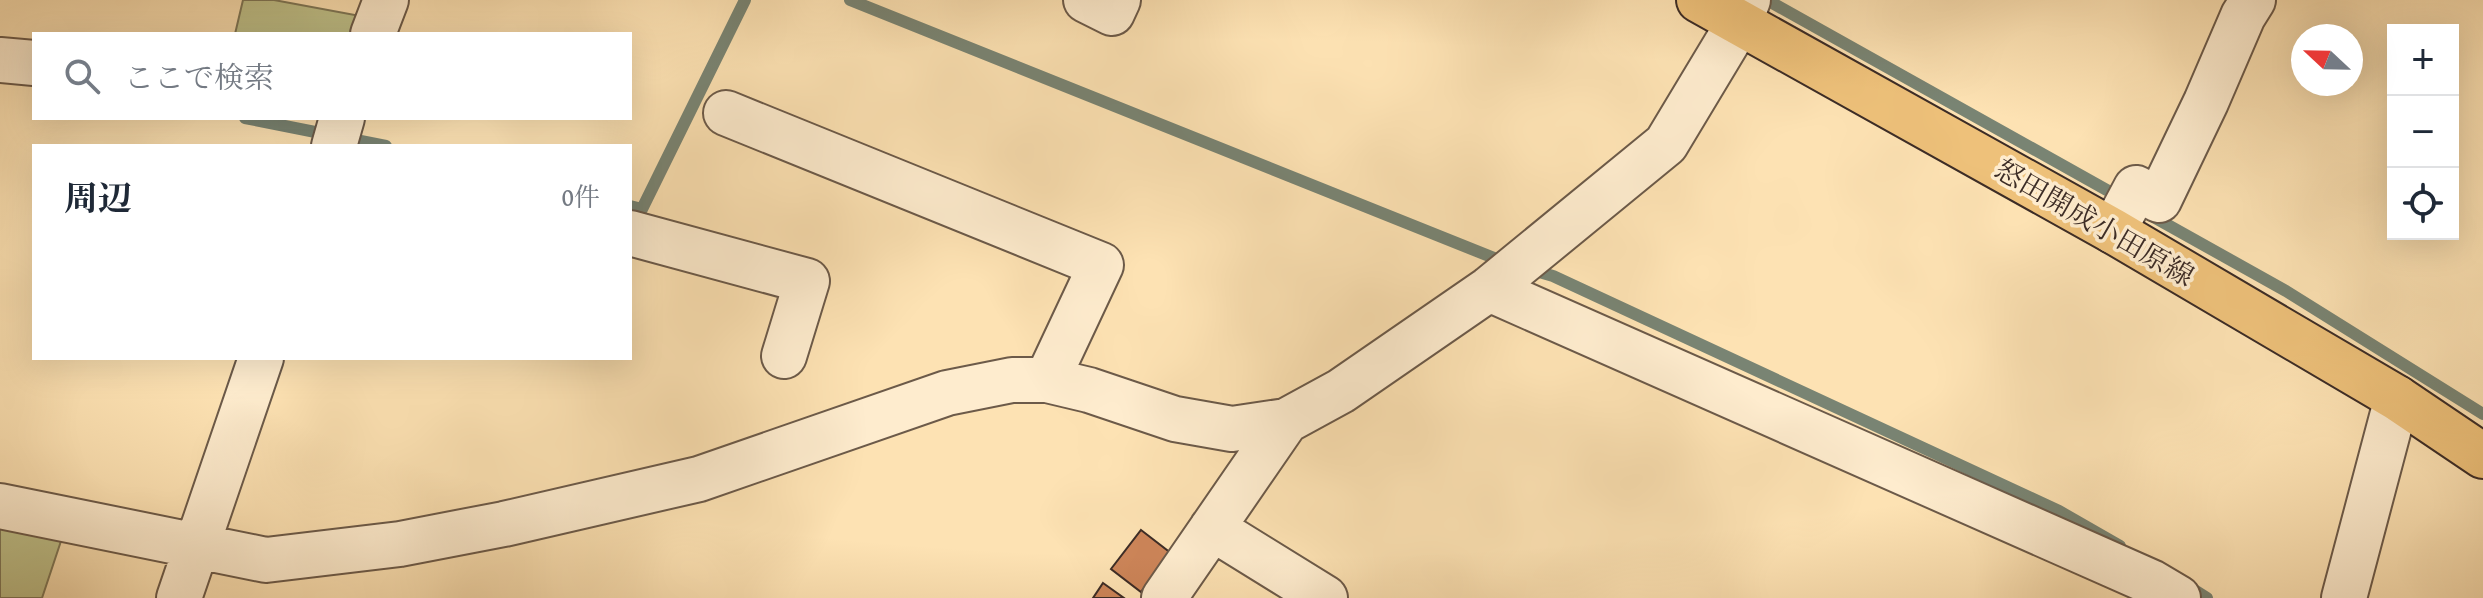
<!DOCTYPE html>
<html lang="ja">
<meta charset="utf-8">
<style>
:root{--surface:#fff;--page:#f6f6f7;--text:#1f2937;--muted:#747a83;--line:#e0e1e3}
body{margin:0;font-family:"Gentium Book Plus","Noto Serif JP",serif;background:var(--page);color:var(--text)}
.controls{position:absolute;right:24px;top:24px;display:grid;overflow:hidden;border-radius:0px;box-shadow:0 8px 32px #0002}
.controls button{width:72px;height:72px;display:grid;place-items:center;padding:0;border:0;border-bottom:2px solid var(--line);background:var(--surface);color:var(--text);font:40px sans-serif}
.compass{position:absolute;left:2291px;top:24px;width:72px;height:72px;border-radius:50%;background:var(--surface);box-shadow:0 8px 32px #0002;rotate:292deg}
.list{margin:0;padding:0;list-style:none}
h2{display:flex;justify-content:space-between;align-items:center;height:104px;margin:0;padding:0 32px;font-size:34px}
h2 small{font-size:26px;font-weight:400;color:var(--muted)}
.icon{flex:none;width:44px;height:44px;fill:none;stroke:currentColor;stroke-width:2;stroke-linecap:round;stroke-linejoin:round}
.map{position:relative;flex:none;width:2483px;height:598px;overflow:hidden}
.search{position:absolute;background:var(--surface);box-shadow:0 8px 32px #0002;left:32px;top:32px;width:600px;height:88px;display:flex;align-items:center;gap:20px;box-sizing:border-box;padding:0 28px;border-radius:0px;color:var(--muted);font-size:30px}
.panel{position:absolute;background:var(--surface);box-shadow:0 8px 32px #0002;left:32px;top:144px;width:600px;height:216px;border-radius:0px}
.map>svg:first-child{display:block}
.green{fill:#c0c38c;stroke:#7e7859;stroke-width:2}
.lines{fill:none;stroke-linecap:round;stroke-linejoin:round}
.stream{stroke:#798473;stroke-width:12}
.building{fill:#cd8559;stroke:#3c2c26;stroke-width:2}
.minor-casing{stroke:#6c5a49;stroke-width:48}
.major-casing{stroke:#3c2c26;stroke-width:48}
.minor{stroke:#feecce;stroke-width:44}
.major{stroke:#eec17a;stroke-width:44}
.labels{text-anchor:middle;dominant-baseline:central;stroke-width:7;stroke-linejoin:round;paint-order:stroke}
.street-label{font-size:28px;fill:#3c2c26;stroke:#feecce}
</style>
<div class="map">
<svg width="2483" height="598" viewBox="0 0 2483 598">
<rect width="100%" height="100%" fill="#fde2b3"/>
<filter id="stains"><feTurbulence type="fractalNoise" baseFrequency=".0025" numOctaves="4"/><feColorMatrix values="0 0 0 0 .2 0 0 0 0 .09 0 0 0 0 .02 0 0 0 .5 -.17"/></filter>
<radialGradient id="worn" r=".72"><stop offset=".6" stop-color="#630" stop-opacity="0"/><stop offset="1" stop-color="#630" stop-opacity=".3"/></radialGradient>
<!-- green -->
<path class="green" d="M243 0H274L371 18 365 34H235Z
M0 516 65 529 42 598H0Z"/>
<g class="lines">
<!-- stream -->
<path class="stream" d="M850 0 1504 262
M1767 0 2121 198
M245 118 386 146
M630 206 642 209 745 0
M2150 215 2286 291 2483 414
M1529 269 1553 276 2059 511 2120 546
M2185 584 2207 598"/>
</g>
<!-- building -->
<path class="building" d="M1141 530 1172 554 1141 592 1111 569Z
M1103 583 1124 598H1093Z"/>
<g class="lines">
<!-- minor casing -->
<g class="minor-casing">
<path id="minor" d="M1086 0 1112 13 1118 0
M373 34 386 0
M0 60 34 63
M726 113 1101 265 1047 380
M334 146 342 118
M2113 231 2136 188 2159 200 2206 102 2243 16 2253 0
M630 233 807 281 784 356
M1489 289 2151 582 2178 598
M0 506 266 560 400 544 504 524 699 479 947 393 1012 380H1047L1089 390 1175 419 1232 429 1286 421 1341 391 1489 289 1666 144 1740 21 1748 0
M1212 528 1325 598
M179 598 261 358
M1164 598 1286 421
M2344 598 2397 398"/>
</g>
<!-- major casing -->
<g class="major-casing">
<path id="major" d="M1699 0 2113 231 2397 398 2483 456"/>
</g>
<!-- minor -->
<use href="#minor" class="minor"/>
<!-- major -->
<use href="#major" class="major"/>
</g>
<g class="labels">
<!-- street labels -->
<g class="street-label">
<text transform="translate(2095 222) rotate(30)">怒田開成小田原線</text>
</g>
</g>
<rect width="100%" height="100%" filter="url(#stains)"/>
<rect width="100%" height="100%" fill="url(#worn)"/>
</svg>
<div class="controls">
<button>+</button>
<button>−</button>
<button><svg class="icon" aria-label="locate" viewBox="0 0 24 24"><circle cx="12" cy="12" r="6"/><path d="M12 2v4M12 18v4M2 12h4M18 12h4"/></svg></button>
</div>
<svg class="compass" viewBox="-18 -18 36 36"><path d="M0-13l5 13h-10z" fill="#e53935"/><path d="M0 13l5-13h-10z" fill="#747a83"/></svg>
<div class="search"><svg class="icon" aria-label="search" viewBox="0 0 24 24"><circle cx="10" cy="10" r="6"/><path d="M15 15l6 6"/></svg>ここで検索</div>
<section class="panel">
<h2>周辺<small>0件</small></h2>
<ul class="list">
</ul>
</section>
</div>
